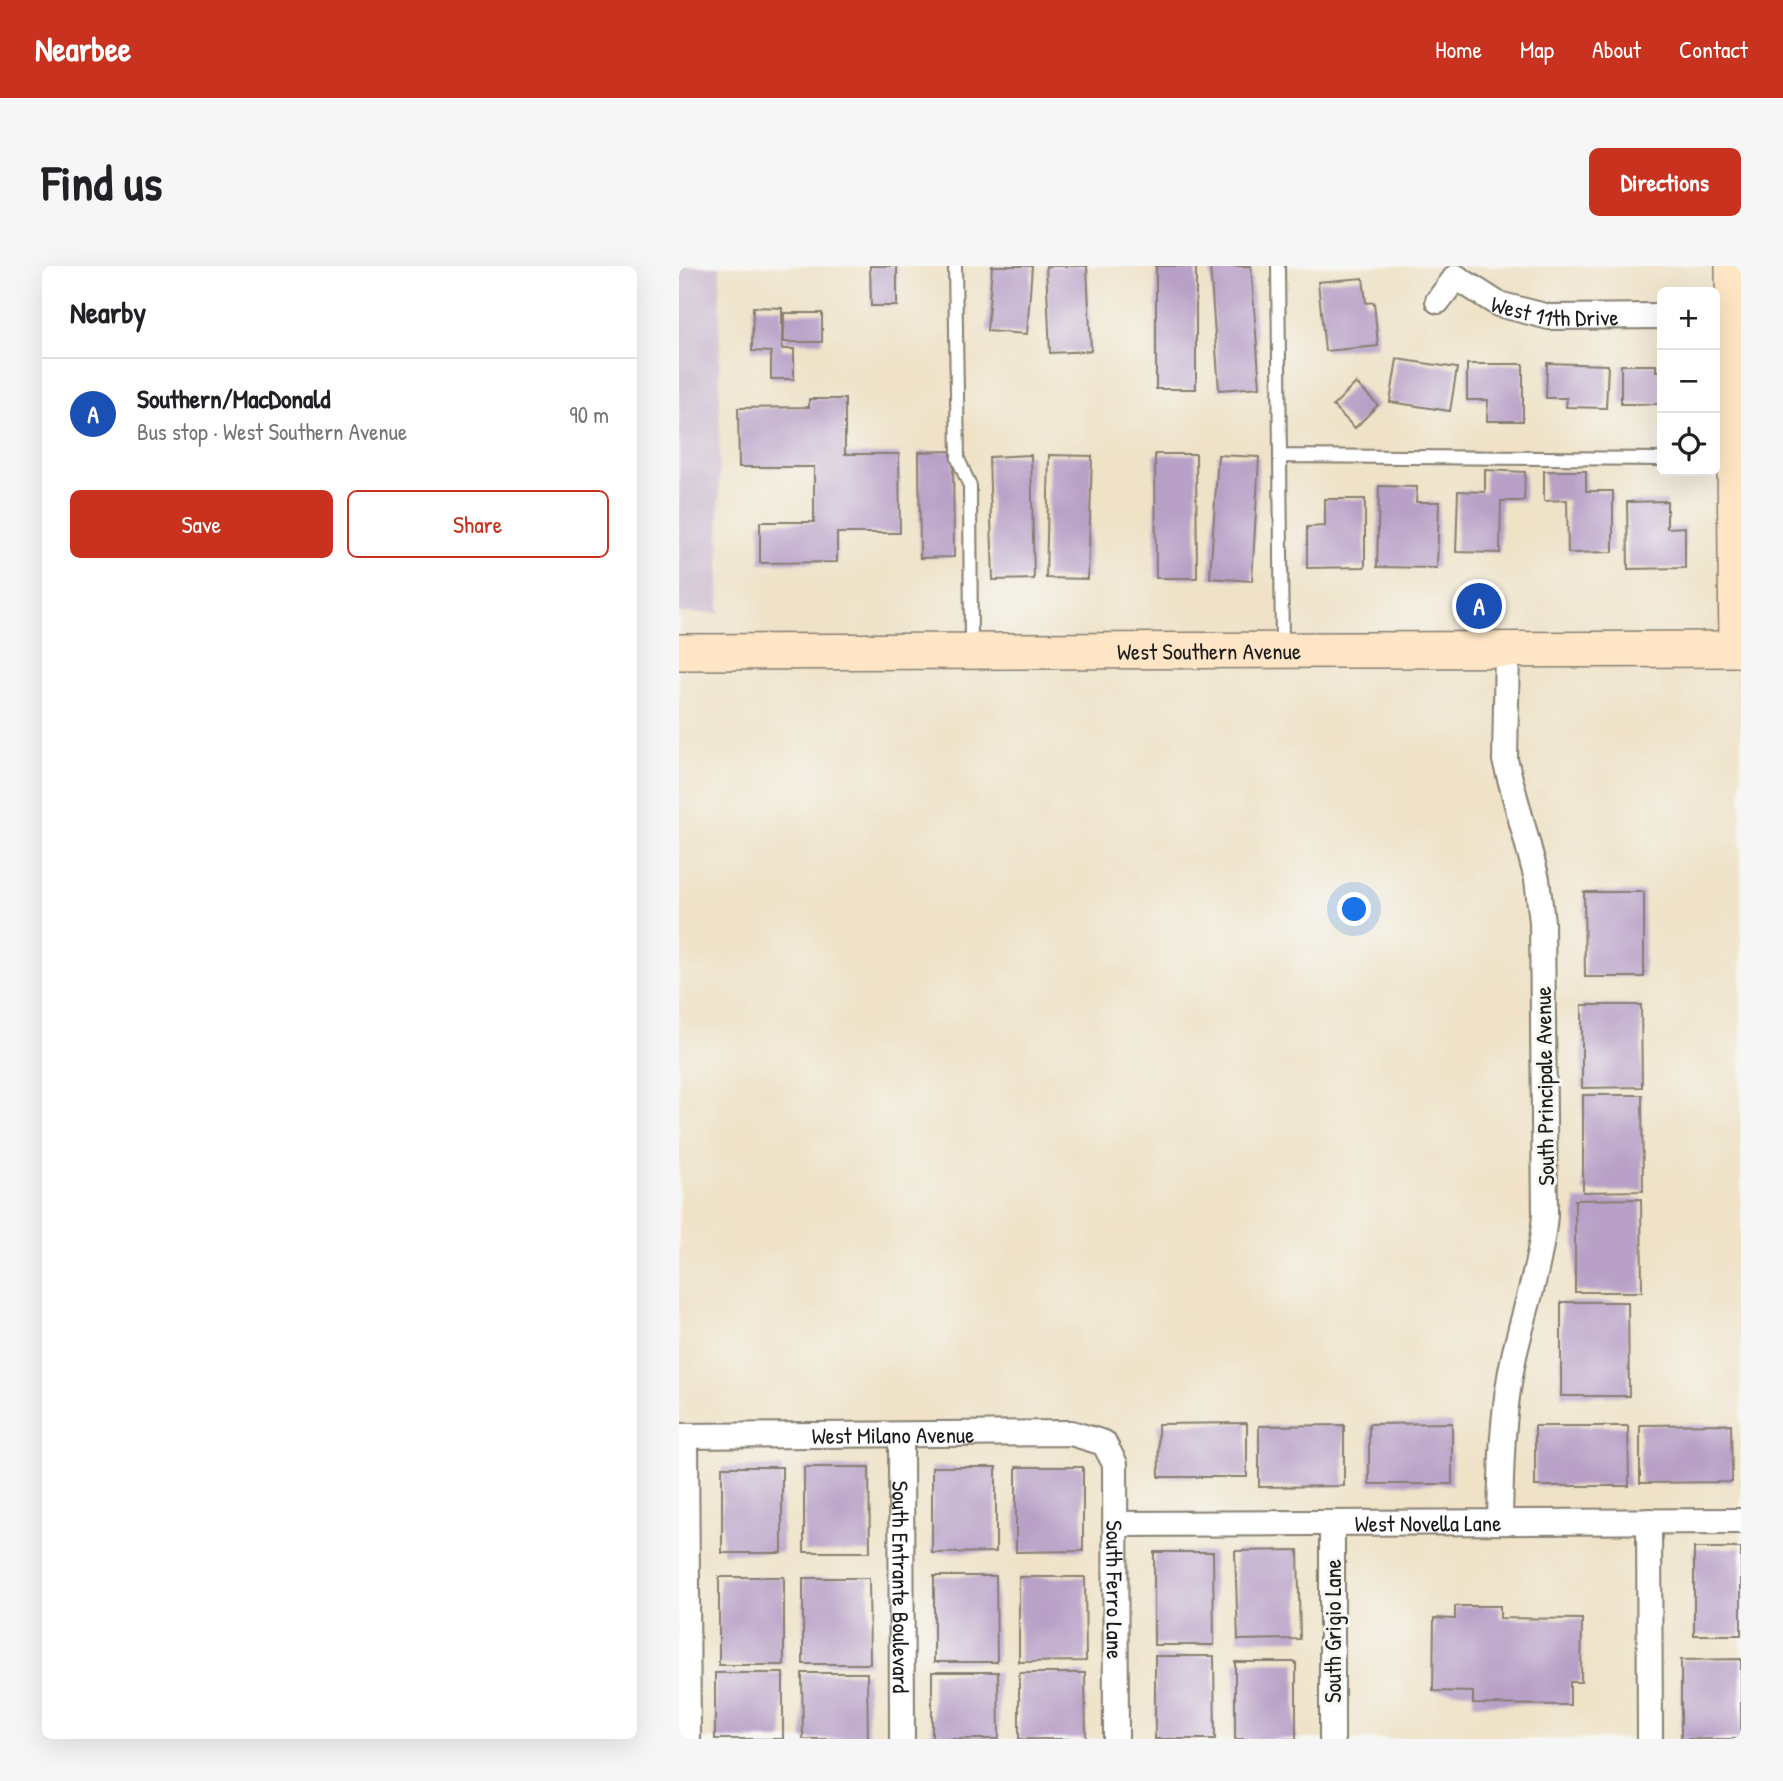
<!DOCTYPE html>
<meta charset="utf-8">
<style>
:root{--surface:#fff;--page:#f6f6f6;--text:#202124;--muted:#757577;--line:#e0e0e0;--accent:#c8321e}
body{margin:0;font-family:"Patrick Hand",sans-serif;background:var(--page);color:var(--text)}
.controls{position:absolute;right:21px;top:21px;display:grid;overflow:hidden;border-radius:10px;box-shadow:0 7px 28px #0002}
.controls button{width:63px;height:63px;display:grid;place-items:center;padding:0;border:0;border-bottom:2px solid var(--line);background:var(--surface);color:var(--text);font:35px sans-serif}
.you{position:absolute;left:676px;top:644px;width:24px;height:24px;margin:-18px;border:5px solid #fff;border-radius:50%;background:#1a73e8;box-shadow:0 0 0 10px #1a73e833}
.badge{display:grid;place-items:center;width:46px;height:46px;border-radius:50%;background:var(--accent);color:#fff;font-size:23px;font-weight:700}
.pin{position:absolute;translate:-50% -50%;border:4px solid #fff;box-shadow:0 2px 7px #0006}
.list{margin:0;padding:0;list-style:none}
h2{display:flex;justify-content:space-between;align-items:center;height:91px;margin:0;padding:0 28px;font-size:30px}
h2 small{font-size:23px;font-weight:400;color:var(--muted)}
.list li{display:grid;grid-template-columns:46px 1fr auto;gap:21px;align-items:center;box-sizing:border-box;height:112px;padding:0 28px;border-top:2px solid var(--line)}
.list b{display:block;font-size:26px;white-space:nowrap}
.list p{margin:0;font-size:23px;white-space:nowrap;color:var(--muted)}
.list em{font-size:23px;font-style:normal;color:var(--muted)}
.actions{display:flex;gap:14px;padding:21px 28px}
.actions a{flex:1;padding:16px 0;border:2px solid var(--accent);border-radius:10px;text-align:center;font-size:24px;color:var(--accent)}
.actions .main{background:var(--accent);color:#fff}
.icon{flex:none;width:38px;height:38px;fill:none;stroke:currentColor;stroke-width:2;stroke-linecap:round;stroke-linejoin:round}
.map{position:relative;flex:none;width:1062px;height:1473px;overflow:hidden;border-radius:10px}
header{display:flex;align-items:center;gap:42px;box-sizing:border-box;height:98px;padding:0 35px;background:var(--accent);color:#fff}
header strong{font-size:33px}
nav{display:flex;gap:38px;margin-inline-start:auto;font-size:24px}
.intro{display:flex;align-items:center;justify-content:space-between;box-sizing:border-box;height:168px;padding:0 42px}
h1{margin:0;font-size:49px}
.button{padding:18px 32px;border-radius:10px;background:var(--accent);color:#fff;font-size:24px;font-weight:700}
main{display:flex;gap:42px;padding:0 42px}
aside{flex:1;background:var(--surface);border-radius:10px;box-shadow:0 7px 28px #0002}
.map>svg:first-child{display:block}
.industrial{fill:#cebed1}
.building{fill:#b9a0c7}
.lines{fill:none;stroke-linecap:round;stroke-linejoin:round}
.lane-casing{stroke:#867f72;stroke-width:16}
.street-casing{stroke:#867f72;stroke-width:28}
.secondary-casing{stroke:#867f72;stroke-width:38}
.lane{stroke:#fff;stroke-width:12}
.street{stroke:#fff;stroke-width:24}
.secondary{stroke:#fde5c5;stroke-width:35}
.labels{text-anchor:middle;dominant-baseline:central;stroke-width:6;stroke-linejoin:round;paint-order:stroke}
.street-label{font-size:23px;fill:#1c1c1c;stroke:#f6f6f2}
</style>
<header>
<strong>Nearbee</strong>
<nav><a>Home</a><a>Map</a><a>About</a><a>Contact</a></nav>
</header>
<div class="intro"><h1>Find us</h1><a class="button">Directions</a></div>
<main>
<aside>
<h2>Nearby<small></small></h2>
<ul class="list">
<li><span class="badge" style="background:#1a4fb4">A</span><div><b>Southern/MacDonald</b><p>Bus stop · West Southern Avenue</p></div><em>90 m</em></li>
</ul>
<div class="actions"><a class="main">Save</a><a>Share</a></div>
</aside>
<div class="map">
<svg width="1062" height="1473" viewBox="0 0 1062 1473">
<rect width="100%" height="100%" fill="#f6f6f2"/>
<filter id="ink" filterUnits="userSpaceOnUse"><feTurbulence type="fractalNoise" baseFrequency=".0143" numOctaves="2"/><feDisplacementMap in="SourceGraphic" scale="14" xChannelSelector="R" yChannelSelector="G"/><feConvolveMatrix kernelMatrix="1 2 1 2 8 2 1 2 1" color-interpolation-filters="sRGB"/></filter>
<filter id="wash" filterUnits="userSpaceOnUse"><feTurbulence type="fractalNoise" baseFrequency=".00686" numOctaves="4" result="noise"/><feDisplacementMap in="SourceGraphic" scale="28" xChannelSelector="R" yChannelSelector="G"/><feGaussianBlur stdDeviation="1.57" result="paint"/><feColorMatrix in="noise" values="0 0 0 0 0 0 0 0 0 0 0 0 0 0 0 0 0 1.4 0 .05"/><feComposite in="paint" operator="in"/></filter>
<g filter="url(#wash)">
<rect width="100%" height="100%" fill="#efe2c7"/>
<!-- industrial -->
<path class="industrial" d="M0 0H41L40 347H0Z"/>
<g id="blocks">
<!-- building -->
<path class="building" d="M191 0H218V40H192Z
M313 0H353L348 68 308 65Z
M367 0H408L412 85 371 87Z
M477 0H517V123H477Z
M531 0H572L581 121 540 124Z
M684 12 687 37 695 36 699 80 646 85 639 16Z
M74 41 103 42V83H115V113H92V86L73 85Z
M105 47H143V76H105Z
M718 93 778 102 771 145 711 136Z
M868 97 929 99 927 142 887 141 888 132H867Z
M788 98H844V155H808L809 134H788Z
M942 99H977V105H983V138H942Z
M677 117 699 139 676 162 654 140Z
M130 133H166V188H220L221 267H158V296L81 297V256H135V201H60L59 142 130 141Z
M274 185 275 291 241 292 240 186Z
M476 188H517L518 312H477Z
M352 189 355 313 314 314 310 191Z
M370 189 413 190 409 313 367 312Z
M539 189 580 191 573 315 531 312Z
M806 204 846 206 845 235H822L821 287 777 286 779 225 806 226Z
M865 205H907V225H934V286L889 287 888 234 865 235Z
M700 220 738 221 737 236H760L758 302 698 301Z
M646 233H686V301L628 302V261L646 260Z
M988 235V262L1006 261V302L949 303 948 236Z
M905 626H965V711H906Z
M903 739H962L963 821 903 822Z
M904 829H963L964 925 904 926Z
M962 933 963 1026H896V934Z
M882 1036H949L950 1130H882Z
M568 1157V1211H480L479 1158Z
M773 1157V1218H690V1158Z
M1052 1158 1053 1216 961 1217V1159Z
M665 1159V1220L580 1221V1160Z
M856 1160H949L950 1220H856Z
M43 1201H103V1287H43Z
M125 1201H190L191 1286H125Z
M253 1201H317V1286L253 1287Z
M337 1201H404V1285L337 1286Z
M1015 1282H1062V1369H1015Z
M619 1284 621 1373 559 1374 556 1285Z
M475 1286H534L535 1379H475Z
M255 1310H317L318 1396H255Z
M40 1311H105V1399H40Z
M340 1311H406L407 1395 340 1396Z
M124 1312H190L191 1398H124Z
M776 1340H821V1352L903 1353 902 1416H891V1439L794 1438V1426L754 1425 755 1352 776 1353Z
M476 1390H535L536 1473H476Z
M1062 1393V1473H1002V1394Z
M556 1396H617V1473H556Z
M253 1406H319L320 1473H253Z
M36 1407H104V1473H36Z
M123 1407H188L189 1473H124Z
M340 1407H406L407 1473H340Z"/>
</g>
</g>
<g filter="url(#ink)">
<use href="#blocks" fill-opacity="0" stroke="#867f72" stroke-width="2"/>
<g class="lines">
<!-- lane casing -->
<g class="lane-casing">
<path id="lane" d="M276 0 279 193 291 220 292 382
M599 0 603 381
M601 190 983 193"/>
</g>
<!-- street casing -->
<g class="street-casing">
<g id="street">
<path id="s1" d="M777 11 819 38 870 51 983 50"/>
<path d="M759 35 777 11"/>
<path id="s2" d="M222 1169 223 1473"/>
<path id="s3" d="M0 1170 392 1167 425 1177 436 1198 437 1473"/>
<path d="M7 1170 9 1473"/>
<path d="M970 1255 971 1473"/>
<path d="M821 1256C822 1200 823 1145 835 1090 846 1043 862 997 866 949L863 656 858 613 826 494 828 383"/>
<path d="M653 1257V1473"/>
<path id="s4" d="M436 1258 1062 1255"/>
</g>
</g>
<!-- secondary casing -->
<g class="secondary-casing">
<g id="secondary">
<path d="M1054 0 1058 383"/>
<path id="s5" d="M0 386 1062 383"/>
</g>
</g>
<!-- lane -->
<use href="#lane" class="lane"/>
<!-- street -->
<use href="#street" class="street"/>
<!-- secondary -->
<use href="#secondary" class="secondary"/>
</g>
</g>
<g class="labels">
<!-- street labels -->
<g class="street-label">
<text stroke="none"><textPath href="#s1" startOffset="108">West 11th Drive</textPath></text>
<text stroke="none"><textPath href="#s5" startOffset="530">West Southern Avenue</textPath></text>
<text transform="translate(865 820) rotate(-91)">South Principale Avenue</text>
<text stroke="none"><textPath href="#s3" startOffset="214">West Milano Avenue</textPath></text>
<text stroke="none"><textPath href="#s4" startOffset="313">West Novella Lane</textPath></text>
<text stroke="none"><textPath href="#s2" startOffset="152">South Entrante Boulevard</textPath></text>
<text stroke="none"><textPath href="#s3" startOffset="576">South Ferro Lane</textPath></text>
<text transform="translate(653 1365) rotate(-90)">South Grigio Lane</text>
</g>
</g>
</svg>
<div class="controls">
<button>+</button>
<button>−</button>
<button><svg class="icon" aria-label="locate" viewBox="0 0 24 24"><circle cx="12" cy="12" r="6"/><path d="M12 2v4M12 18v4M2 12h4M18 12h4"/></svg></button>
</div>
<div class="you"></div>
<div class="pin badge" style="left:800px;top:340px;background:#1a4fb4">A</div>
</div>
</main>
